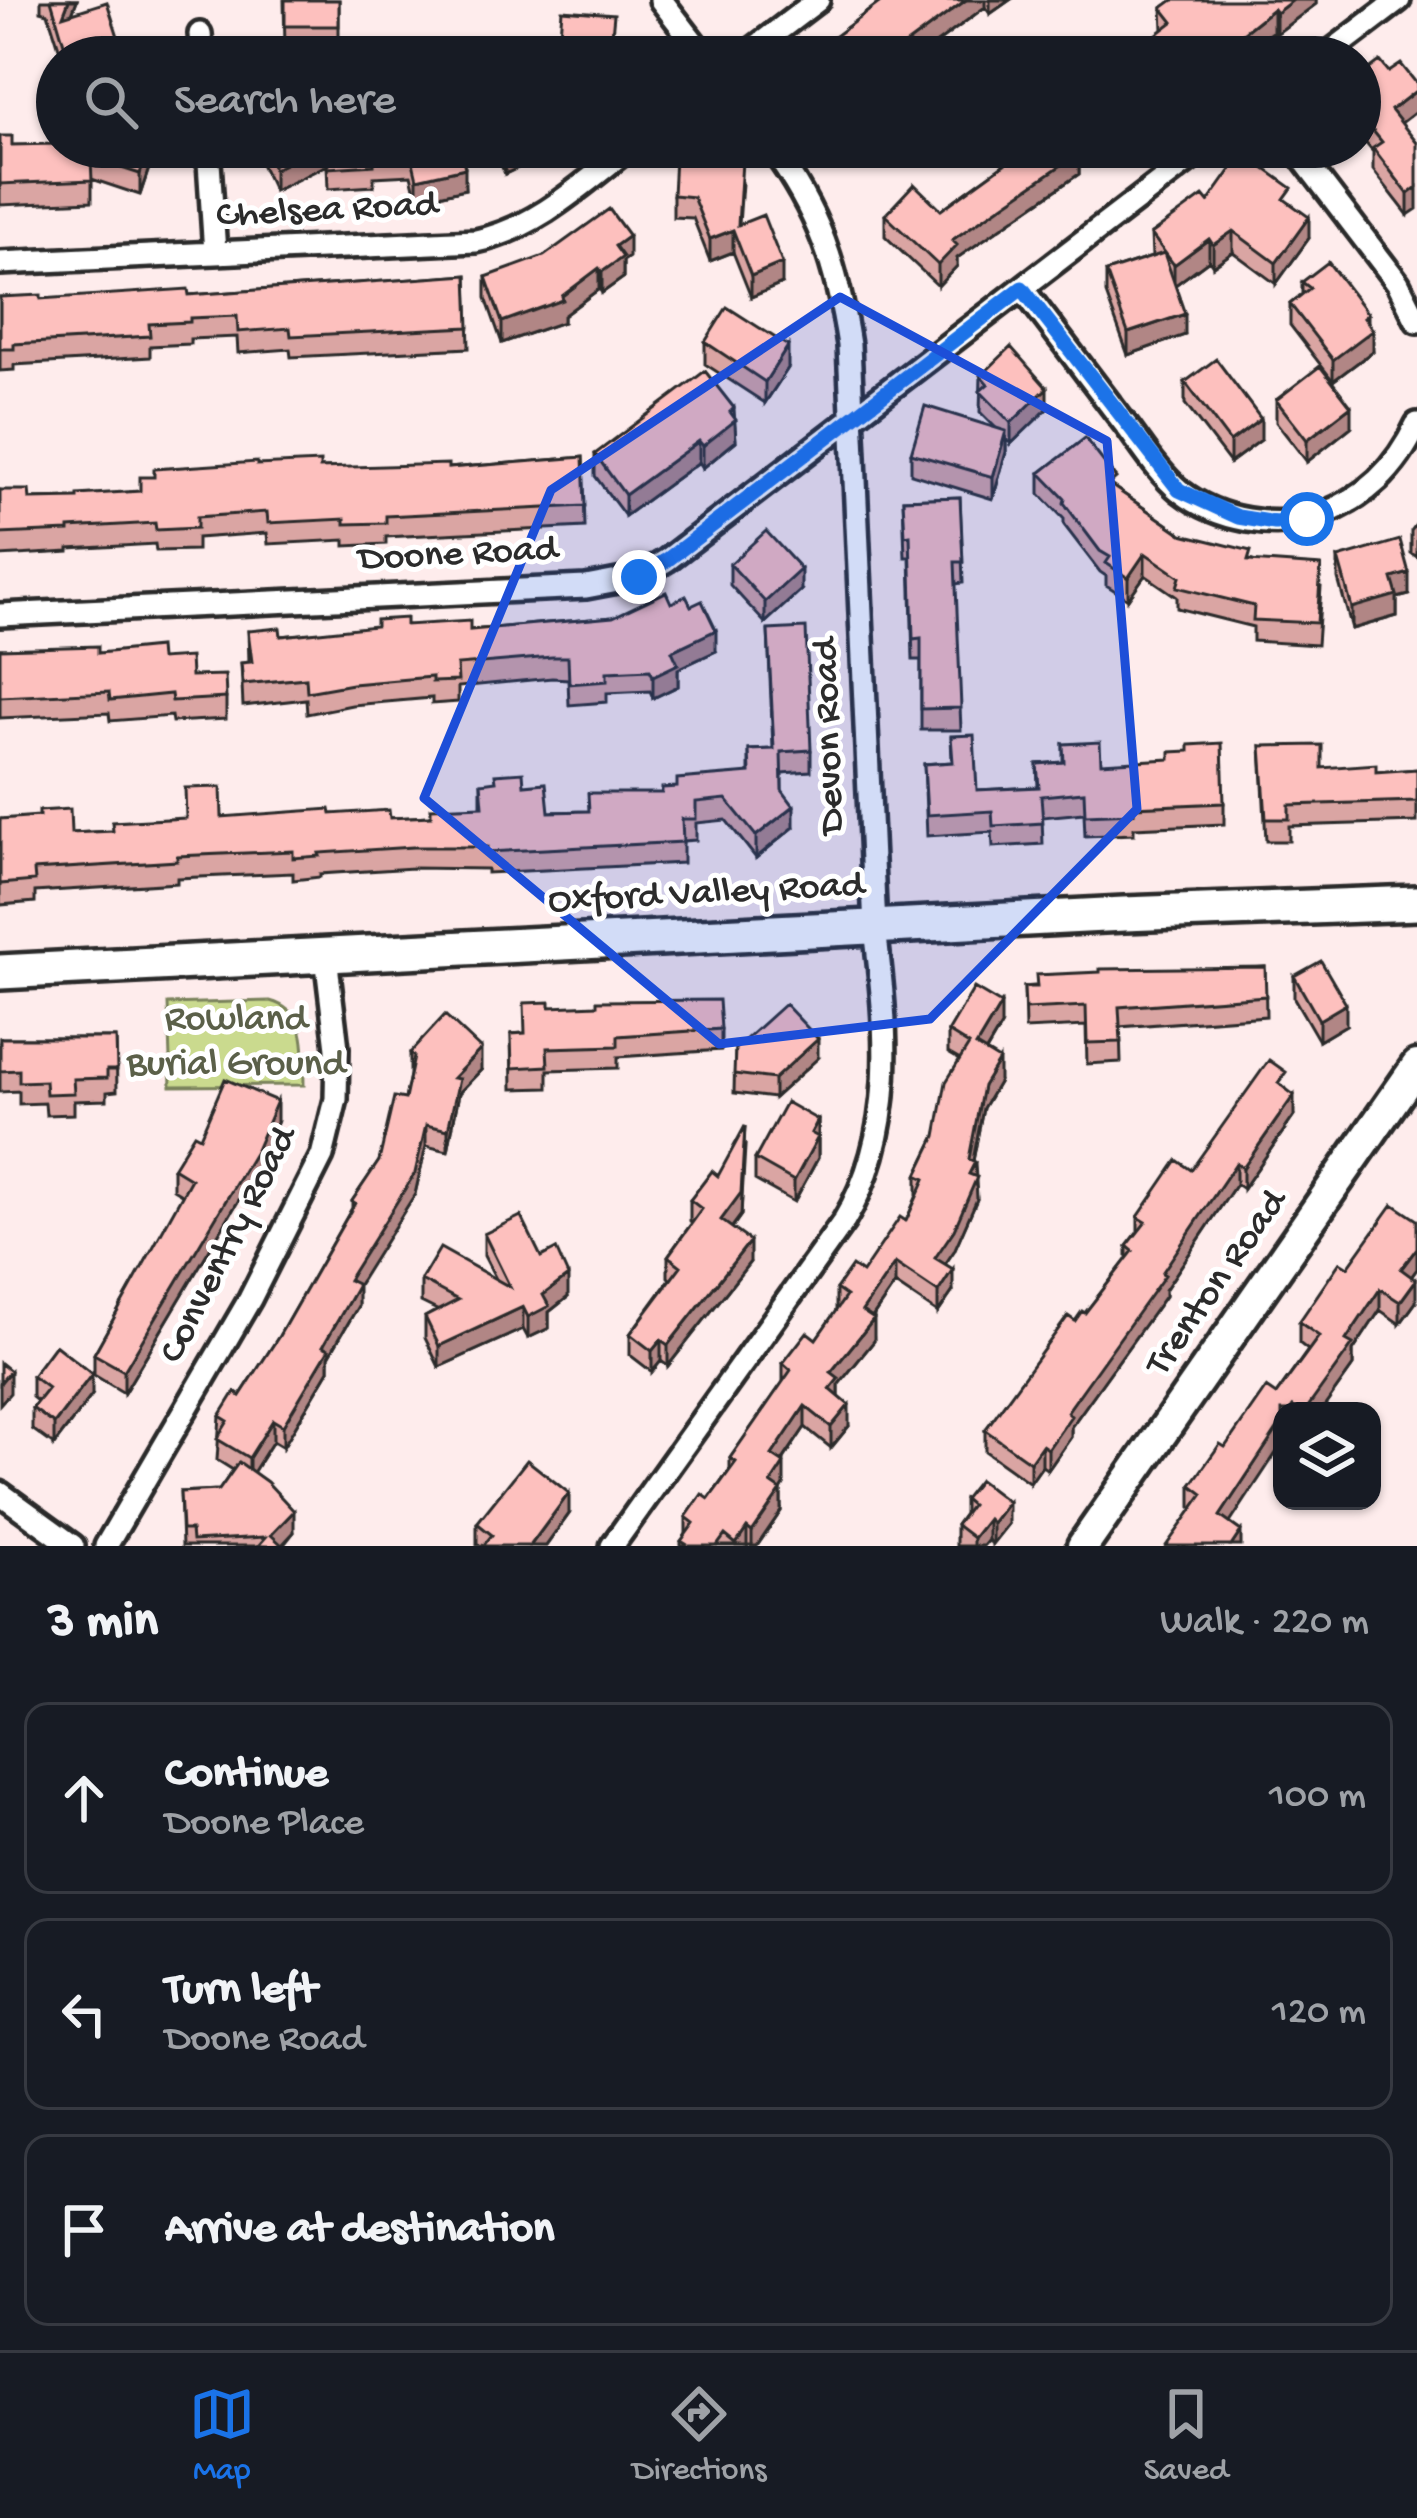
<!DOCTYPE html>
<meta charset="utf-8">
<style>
:root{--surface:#171b24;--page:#20242c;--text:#f1f3f6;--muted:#9ea1a6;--line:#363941;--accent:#1a73e8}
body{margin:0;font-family:"Gochi Hand",sans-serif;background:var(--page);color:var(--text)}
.controls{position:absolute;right:36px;bottom:36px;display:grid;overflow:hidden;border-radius:24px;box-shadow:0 3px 9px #0004}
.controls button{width:108px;height:108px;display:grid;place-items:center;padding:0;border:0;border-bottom:3px solid var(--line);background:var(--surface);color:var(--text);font:60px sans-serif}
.stop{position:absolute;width:36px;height:36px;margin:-27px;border:9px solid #1a73e8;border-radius:50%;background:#fff}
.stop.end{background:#1a73e8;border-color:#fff;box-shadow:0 3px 12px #0008}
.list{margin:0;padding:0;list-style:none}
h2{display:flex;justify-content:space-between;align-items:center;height:156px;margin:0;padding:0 48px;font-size:51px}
h2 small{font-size:39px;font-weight:400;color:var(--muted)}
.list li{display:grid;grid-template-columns:78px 1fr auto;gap:36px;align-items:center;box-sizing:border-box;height:192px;margin:0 24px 24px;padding:0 24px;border:3px solid var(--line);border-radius:24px}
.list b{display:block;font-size:45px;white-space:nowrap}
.list p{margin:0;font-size:39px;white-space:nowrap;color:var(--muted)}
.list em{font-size:39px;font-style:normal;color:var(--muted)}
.icon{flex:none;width:66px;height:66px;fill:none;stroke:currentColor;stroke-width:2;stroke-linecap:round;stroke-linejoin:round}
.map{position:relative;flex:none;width:1417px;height:1546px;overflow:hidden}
.search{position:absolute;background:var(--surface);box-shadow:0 3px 9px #0004;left:36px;right:36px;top:36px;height:132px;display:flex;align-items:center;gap:30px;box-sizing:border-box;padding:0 42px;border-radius:66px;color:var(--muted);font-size:45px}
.sheet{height:804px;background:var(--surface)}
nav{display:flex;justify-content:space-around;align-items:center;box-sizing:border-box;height:168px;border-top:3px solid var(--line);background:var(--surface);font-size:33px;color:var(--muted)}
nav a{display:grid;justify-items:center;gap:6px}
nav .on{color:var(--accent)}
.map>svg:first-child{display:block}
.green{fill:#cada8e;stroke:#7a825c;stroke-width:3}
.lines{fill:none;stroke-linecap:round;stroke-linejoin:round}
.street-casing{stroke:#2b2b2b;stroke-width:30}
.secondary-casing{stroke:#2b2b2b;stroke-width:39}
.primary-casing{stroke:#2b2b2b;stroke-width:42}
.street{stroke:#fff;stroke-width:21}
.secondary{stroke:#fff;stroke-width:30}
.primary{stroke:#fff;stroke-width:33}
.wall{fill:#daa5a3;stroke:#2b2b2b;stroke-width:3}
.shaded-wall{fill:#b18685;stroke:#2b2b2b;stroke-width:3}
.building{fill:#fdc0be;stroke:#2b2b2b;stroke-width:3}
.route{stroke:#1a73e8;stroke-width:15}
.marked{fill:#1d4ed8;fill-opacity:0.2;stroke:#1d4ed8;stroke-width:9;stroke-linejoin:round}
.labels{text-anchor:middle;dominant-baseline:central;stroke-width:10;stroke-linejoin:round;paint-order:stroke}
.street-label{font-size:39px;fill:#2b2b2b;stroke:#fff}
.park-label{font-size:39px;fill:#5b6049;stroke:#fff}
</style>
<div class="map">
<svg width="1417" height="1546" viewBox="0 0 1417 1546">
<rect width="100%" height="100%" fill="#feecec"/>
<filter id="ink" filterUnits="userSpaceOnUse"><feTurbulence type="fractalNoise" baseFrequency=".00833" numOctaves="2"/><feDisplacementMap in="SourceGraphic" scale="24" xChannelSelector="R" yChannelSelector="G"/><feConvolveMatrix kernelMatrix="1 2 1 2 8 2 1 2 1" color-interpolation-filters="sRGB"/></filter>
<g filter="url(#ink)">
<!-- green -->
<path class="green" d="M270 1001C310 1012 303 1051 304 1085L171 1086 168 1004Z"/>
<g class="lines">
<!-- street casing -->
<g class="street-casing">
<path id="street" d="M661 0 705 57
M200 34 202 57
M743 57 818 0
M1324 57 1399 0
M208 147 215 253
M1294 147 1398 283 1417 321
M0 263 476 241C535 229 583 184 630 147
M1022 288C1055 332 1089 376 1122 420 1140 443 1157 472 1180 491 1217 520 1276 531 1320 515 1366 498 1396 469 1417 424
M0 615 586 587 639 577 667 560 1206 147
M0 1493 73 1546
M106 1546 250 1299 322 1156 336 1099 337 1048 326 956
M612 1546 844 1221C898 1131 887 1028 875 928L849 345C837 266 819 212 771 147"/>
</g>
<!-- secondary casing -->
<g class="secondary-casing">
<path id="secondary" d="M1083 1546 1417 1066"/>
</g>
<!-- primary casing -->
<g class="primary-casing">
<path id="primary" d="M0 972 1124 914 1417 903"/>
</g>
<!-- street -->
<use href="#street" class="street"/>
<!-- secondary -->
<use href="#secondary" class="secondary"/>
<!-- primary -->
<use href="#primary" class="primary"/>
</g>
<!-- wall -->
<path class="wall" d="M41 0H77L72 13 122 57H62L48 13 41 11Z
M284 0H339V47L285 48Z
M883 0H1010L990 14 985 7 918 57H803V50L834 37Z
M1316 0V4L1276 34 1273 31 1239 57 1230 55 1228 57H1127L1163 30 1162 8Z
M1360 76 1417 143 1408 215 1373 170V152L1360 136Z
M0 136 12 145 156 147 140 195 92 179V201L0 205Z
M253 147H460L465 189 417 200 411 175 374 177V186L328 189 327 165 274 191Z
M493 147H530V162L505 174Z
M1003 159 1079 167V174L957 258V266L938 286 885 236V215L941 210 1003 165Z
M742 183 739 225 782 284 751 297 733 252 710 261 693 218 673 217V195Z
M1208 202 1292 204 1309 238 1276 284 1233 252 1213 266 1209 260 1175 285 1185 335 1128 355 1106 294V272L1152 257 1151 234Z
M629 257 623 261V278L602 293 599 289 563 316V322L502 343 486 298V277Z
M467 275 469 348 291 357 290 349 238 353 237 337 190 339V344L150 346V357L14 365V370L0 371V297L41 299 189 295Z
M1302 282 1368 322 1373 351 1333 381 1290 325V304L1302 294Z
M705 342 788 368 765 403 705 364Z
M981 376 1047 409 1011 444 1006 439V452L993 499 911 474V453L995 427 980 412Z
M1185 382 1261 440 1230 463 1185 404Z
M1276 400 1351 427 1307 462 1276 422Z
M734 418 736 441 703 468 699 462 625 516 595 476V454Z
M583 457 585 527 386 537V544L345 546V540L268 544 267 533 197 538V550L156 551 155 544 69 549V552L0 556V490L30 499 78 498 140 491 257 465 320 468H448Z
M1040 473 1116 489 1182 534 1321 587 1317 645 1253 641V627L1177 608V597L1145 575 1128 599 1106 585V576L1100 572 1064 525V519L1040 494Z
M960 497 963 583 955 584 961 730H921V660H913L910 557H905L903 499Z
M1417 523V557L1411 553V531Z
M1338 558 1409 595 1397 598V616L1352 629 1338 579Z
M730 564 801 590 765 623 730 585Z
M671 603 716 651 678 669V686L653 698 650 691 607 693V702L569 705 568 679 552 678 458 687V702L432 704V698L352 705 307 714 306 699 243 706 241 663 249 662 248 631 281 636 406 625 470 630 613 617Z
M768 630 811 750V771L782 773V790L794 827 756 858 726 820 696 823V840L683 841V863L487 873V869L413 868 320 874V877L293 880V873L177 878V883L35 892V902L0 905V819L71 833 113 831 222 817 331 814 390 818 431 816 481 806V783L524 785 549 812 589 811 662 793 677 787 749 773V750L773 749Z
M0 649 98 653 160 659 226 698V719L172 722 171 716 110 721 109 713 0 718Z
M951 736 977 790 1038 787 1037 764 1063 762V744L1101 763 1224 803V824L1134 828V834L1085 836 1084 813 1042 817 1043 844 993 847 992 832 927 836 924 764 952 762Z
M1261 746 1322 768 1376 772 1417 769V822L1289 826V841H1266Z
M1265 967 1266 1016 1120 1027 1121 1062 1087 1064 1086 1026 1025 1029 1024 987Z
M1294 976 1346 1025 1319 1041 1294 998Z
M550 1007 721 1029V1050L618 1057V1068L548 1070V1088L512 1089 511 1034 524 1033Z
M1001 1026 986 1052 999 1081 983 1108 973 1161 977 1199 954 1251 945 1264 953 1291 938 1313 895 1284 872 1318 874 1341 839 1384V1396L849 1426 831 1448 805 1427 782 1462 784 1485 781 1490V1511L757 1546H681V1541L686 1535V1517L709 1499 730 1469V1458L783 1382V1363L816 1339 836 1311V1289L862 1273 906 1221 917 1195V1175L936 1136 960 1060 948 1053V1032Z
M0 1038H116L117 1091 107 1092V1100L74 1101V1114L46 1115 45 1103 19 1104V1091L0 1092Z
M735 1049 818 1058 774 1098 734 1093Z
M410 1053 481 1070 459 1093 448 1151 426 1146 415 1194 357 1285 358 1306 329 1356V1370L283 1447 273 1441 253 1472 294 1532 283 1546H182L180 1492 219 1490 233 1470 217 1460 220 1416 240 1396 279 1336 352 1208V1201L379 1161 405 1099 410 1075Z
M1286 1089 1294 1116 1243 1189 1236 1184 1165 1290V1296L1071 1427V1437L1048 1470 1042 1466 1030 1483 985 1451V1430L1075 1321 1085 1313 1127 1259V1246L1138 1232V1217Z
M818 1120V1158L794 1202 755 1180V1159Z
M277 1123 256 1171 124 1393 94 1375V1354L183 1195 173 1189V1168Z
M745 1147 741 1215 732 1228 750 1262 668 1366 661 1361 652 1372 630 1355V1334L670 1279 668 1277V1256L692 1223 690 1221V1200L718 1176Z
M484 1234 541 1257 568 1297 549 1312V1328L528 1338 523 1329 439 1367 425 1338V1317L437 1310 421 1302V1280L496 1279 484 1256Z
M1348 1267 1417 1269 1411 1277 1416 1302 1400 1324 1380 1310 1353 1351V1366L1321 1411H1282L1259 1476 1229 1523 1241 1546 1191 1507V1485L1225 1447 1276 1395 1308 1350 1299 1343V1322Z
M32 1376 92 1395 54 1445 32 1429V1408L37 1401 32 1397Z
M964 1499 1008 1524 992 1544 988 1540 983 1546H956V1525L964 1514Z
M569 1514 546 1546 477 1545V1523Z"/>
<!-- shaded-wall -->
<path class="shaded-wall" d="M69 0H77L63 37V16Z
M966 0H985V7L918 57H889Z
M990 0H1010L990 14Z
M1293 0H1316V4L1276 34V13Z
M1273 9V31L1239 57H1234V40Z
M1230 34V55L1212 57V47Z
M1209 44V57H1192Z
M122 49V57H95Z
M1417 90V111L1391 131V110Z
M149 147H156L140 195V174Z
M320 147H327V165L274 191V169Z
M517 147H530V162L505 174V153Z
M878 147H900L878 158Z
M1077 147H1102L1079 167V174L957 258V266L938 286V265L952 240Z
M465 168V189L417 200V179Z
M1417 187V209L1408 215V194Z
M1309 217V238L1276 284V263Z
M733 230V252L710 261V239Z
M1233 231V252L1213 266V245Z
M629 236V257L623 261V278L602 293V272L615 246Z
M1209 239V260L1174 286V265Z
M782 263V284L751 297V276Z
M599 268V289L563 316V322L502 343V322L562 296Z
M1185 314V335L1128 355V333Z
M1368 314V334L1373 330V351L1333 381V360Z
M788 346V368L765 403V382Z
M1047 388V409L1011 444V423Z
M1351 406V427L1307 462V440Z
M734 408 736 441 703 468V446Z
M1261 419V440L1230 463V442Z
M1006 431V452L993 499V477Z
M699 441V462L625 516V495Z
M1145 553V575L1128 599V578Z
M801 569V590L765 623V602Z
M1409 573V595L1397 598V616L1352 629V608L1392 578Z
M716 630V651L678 669V686L653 698V676L672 651Z
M794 806V827L756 858V836Z
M1001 1004V1026L976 1068V1046Z
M1346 1004V1025L1319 1041V1020Z
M818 1039V1058L774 1098V1079Z
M481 1049V1070L459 1093 448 1151V1130L453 1078Z
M999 1060V1081L983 1108 971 1171 975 1162 977 1199 954 1251 935 1279V1258L983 1086Z
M1294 1095V1116L1243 1189V1168Z
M277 1101V1123L256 1171 124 1393V1371Z
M818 1120V1158L794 1202V1181L811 1133Z
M426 1125V1146L415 1194 348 1301V1280Z
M745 1126 741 1215 721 1242V1220Z
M1236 1163V1184L1165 1290V1296L1071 1427V1437L1048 1470V1449L1067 1412Z
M750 1241V1262L668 1366V1345Z
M1417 1248V1269L1401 1291V1269Z
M895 1263V1284L862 1332V1311Z
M953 1269V1291L938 1313V1292Z
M568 1276V1297L549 1312V1328L528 1338V1317L543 1295Z
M1416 1280V1302L1400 1324V1302Z
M358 1285V1306L329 1356V1370L283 1447V1426L323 1346Z
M1380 1289V1310L1353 1351V1366L1321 1411H1305L1346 1340Z
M523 1307V1329L439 1367V1346Z
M874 1319V1341L839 1384V1400L830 1411 831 1372Z
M661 1340V1361L652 1372V1351Z
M10 1371V1393L0 1404V1383Z
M92 1374V1395L54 1445V1424Z
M849 1405V1426L831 1448V1427Z
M805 1406V1427L772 1476V1455Z
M273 1420V1441L249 1479V1458Z
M1282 1422V1444L1220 1538V1516Z
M1042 1445V1466L1030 1483V1462Z
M784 1463V1485L781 1490V1511L757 1546H752V1532L771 1483Z
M569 1493V1514L546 1546H530Z
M1008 1502V1524L992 1544V1523Z
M294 1511V1532L281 1546 271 1535Z
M988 1519V1540L983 1546H973V1538Z
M747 1528V1546H736V1544Z
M1241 1531V1546H1231Z"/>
<!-- building -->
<path class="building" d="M51 0H69L63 16 107 2 122 49 95 57H68Z
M285 0H339V26H285Z
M883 0H966L889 57H806L803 50 834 37Z
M1173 0H1293L1276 13 1273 9 1234 40 1230 34 1212 47 1209 44 1192 57H1127L1173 22 1162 8Z
M562 10 614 14 610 57H558Z
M1380 61 1389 72 1401 64 1417 84V90L1391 110 1417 143V187L1408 194 1373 148 1382 142 1360 115V76Z
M0 136H12V145L57 144V147H149L140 174 91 158 92 180 0 184Z
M263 147H320L274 169Z
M327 147H460L465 168 417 179 411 154 374 156V165L328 168Z
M1018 147H1077L1076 148 1079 153 952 240 957 245 938 265 885 215 914 184 941 210 1006 163 1003 159Z
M1243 153 1292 188 1284 199 1309 217 1276 263 1233 231 1213 245 1209 239 1174 265 1151 234 1203 196 1208 202Z
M675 157 742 161 738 225 763 215 782 263 751 276 733 230 710 239 693 197 673 195Z
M609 209 629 236 615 246 623 257 602 272 599 268 562 296 563 300 502 322 486 277 544 256Z
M1164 253 1185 314 1128 333 1106 272Z
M1328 262 1368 314 1364 317 1373 330 1333 360 1290 304 1310 288 1302 282Z
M467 275 469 327 291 336 290 328 238 332 237 316 190 318V322L149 324 150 336 14 344V349H0V297L41 295V299L188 289 189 295Z
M727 307 788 346 765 382 705 342Z
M1011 347 1047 388 1011 423 980 391 988 384 981 376Z
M1216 359 1261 419 1230 442 1185 382Z
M1320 366 1351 406 1307 440 1276 400Z
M705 371 734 408 730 412 736 420 703 446 699 441 625 495 595 454Z
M925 406 1006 431 993 477 911 453Z
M1085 438 1116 478 1109 484 1182 534 1251 551 1248 561 1321 566 1317 623 1253 620 1254 606 1177 587 1180 577 1145 553 1128 578 1106 563 1110 557 1100 551 1064 503 1065 499 1040 473Z
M583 457 585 506 386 516V523L345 524V519L268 523 267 512 197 517V528L156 530 155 523 69 528V531L0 534V490H29L30 499 78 498V495L140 491V477H154V469L257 462V465L320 462V468L448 464V468Z
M960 497 963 562H955L961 708 921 709V638L913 639 910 535 905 536 903 499Z
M766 531 801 569 765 602 730 564Z
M1400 540 1409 573 1392 578 1397 595 1352 608 1338 558Z
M666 592 671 603 686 596 691 606 702 601 716 630 672 651 678 664 653 676 650 670 607 672V681L569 684 568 657H552L457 665 458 681 432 682V677L352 684 307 692 306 678 243 684 241 663 252 662 248 631 280 628 281 636 376 626V620L406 618V625L470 621V630L613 617Z
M806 628 811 750 781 752 782 790 794 806 756 836 726 799 696 802V819H682L683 842 487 852V847H413L319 853 320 856 293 858V851L177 856V861L34 870 35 881 0 884V819L39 816V811L70 809 71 833 113 831 112 822 186 818 185 788 221 787 222 817 330 809 331 814 389 810 390 818 431 816V808L483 806 481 783 496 781 495 774 523 772 524 785 546 783 549 812 589 811 588 793H662V788L677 787V779L750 773 749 750 774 749 768 630Z
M98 646V653L159 647 160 659 190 657 191 676 225 675 226 698 172 701 171 694 110 700 109 692 0 697V649Z
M974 735 977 790 1039 787 1037 764 1064 762 1063 744 1100 742 1101 763 1170 759V752L1189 751V745L1222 743 1224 803 1134 807V813L1085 815 1084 792 1041 796 1043 823 993 826 992 811 927 815 924 764 953 762 951 736Z
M1322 745V768L1376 764V772L1417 769V801L1289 805V819H1266L1261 746Z
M1321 961 1346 1004 1319 1020 1294 976Z
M1265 967 1266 996 1119 1007 1121 1042 1087 1043 1086 1006 1025 1009 1024 987H1037L1036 975 1100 972V969Z
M974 988 1001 1004 976 1046 999 1060 983 1086 969 1159 975 1162 969 1174 977 1177 954 1230 935 1258 953 1269 938 1292 895 1263 862 1311 874 1319 831 1372 839 1378 830 1389 849 1405 831 1427 805 1406 772 1455 784 1463 771 1483 781 1490 752 1532 747 1528 736 1544 725 1535 717 1546H684L686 1544 681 1541 694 1523 686 1517 702 1494 709 1499 736 1462 730 1458 791 1370 783 1363 807 1332 816 1339 846 1296 836 1289 852 1266 862 1273 900 1217 906 1221 925 1179 917 1175 936 1136 946 1082 969 1045 948 1032Z
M719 1000 721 1029 618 1036V1046L547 1048 548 1066 512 1068 511 1034 525 1033 524 1003 550 1002V1007L597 1005V1001Z
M785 1004 818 1039 774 1079 734 1074 735 1049Z
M445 1015 481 1049 453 1078 459 1079 448 1130 426 1125 415 1173 348 1280 358 1285 323 1346 329 1349 283 1426 273 1420 249 1458 217 1439 228 1421 220 1416 235 1392 240 1396 279 1336 355 1203 352 1201 379 1161 394 1097 405 1099 414 1057 410 1053Z
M0 1038H116L117 1070H107V1078L73 1079 74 1093 46 1094 45 1081 19 1082V1070L0 1071Z
M1269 1060 1286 1072 1278 1083 1294 1095 1243 1168 1236 1163 1162 1273 1165 1275 1067 1412 1071 1416 1048 1449 1042 1445 1030 1462 985 1430 1068 1316 1075 1321 1082 1311 1085 1313 1133 1251 1127 1246 1146 1222 1138 1217 1177 1160 1191 1170Z
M225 1079 277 1101 256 1150 124 1371 94 1354 191 1179 173 1168 194 1134 200 1137Z
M786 1102 818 1120 811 1133 818 1137 794 1181 755 1159Z
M745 1126 741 1193 721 1220 750 1241 668 1345 661 1340 652 1351 630 1334 681 1266 668 1256 702 1209 690 1200 712 1171 718 1176Z
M1393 1204 1417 1220V1248L1401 1269 1416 1280 1400 1302 1380 1289 1346 1340 1353 1344 1305 1411H1298L1293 1407 1290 1411H1282V1422L1220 1516 1241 1531 1231 1546H1166L1203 1494 1191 1485 1220 1444 1225 1447 1266 1388 1276 1395 1319 1336 1299 1322 1340 1262 1348 1267Z
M521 1216 541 1257 556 1249 568 1276 543 1295 549 1306 528 1317 523 1307 439 1346 425 1317 458 1300 421 1280 440 1248 510 1287 484 1234Z
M55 1345 92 1374 54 1424 32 1408 48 1388 32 1376Z
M0 1363 10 1371 0 1383Z
M527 1460 569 1493 530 1546H483L492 1535 477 1523Z
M239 1462 267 1482 294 1511 271 1535 283 1546H258L266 1537 192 1541 191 1530H182L180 1492 219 1490Z
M979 1480 1008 1502 992 1523 988 1519 973 1538 956 1525 971 1505 964 1499Z"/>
</g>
<g class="lines" filter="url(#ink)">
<!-- route -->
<path class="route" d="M639 577 667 560 1022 288 1179 490 1238 517 1275 523 1307 519"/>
</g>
<!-- marked area -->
<path class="marked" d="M840 297 1107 441 1137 809 930 1019 719 1044 424 798 551 490Z"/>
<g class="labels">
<!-- street labels -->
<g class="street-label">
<text transform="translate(327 212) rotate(-3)">Chelsea Road</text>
<text transform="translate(458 556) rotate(-3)">Doone Road</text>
<text transform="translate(831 736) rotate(-92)">Devon Road</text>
<text transform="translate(706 895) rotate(-3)">Oxford Valley Road</text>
<text transform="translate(230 1246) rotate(-63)">Conventry Road</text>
<text transform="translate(1218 1284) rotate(-55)">Trenton Road</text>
</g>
<!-- park labels -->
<g class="park-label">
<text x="236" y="1021">Rowland<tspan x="236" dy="45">Burial Ground</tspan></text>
</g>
</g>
</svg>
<div class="controls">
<button><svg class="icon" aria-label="layers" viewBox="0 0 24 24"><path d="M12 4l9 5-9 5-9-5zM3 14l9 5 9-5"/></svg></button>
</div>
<div class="stop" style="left:1307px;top:519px"></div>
<div class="stop end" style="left:639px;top:577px"></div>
<div class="search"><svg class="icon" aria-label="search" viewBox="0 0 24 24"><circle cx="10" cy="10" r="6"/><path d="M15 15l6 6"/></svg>Search here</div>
</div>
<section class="sheet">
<h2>3 min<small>Walk · 220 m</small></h2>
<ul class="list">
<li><svg class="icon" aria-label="ahead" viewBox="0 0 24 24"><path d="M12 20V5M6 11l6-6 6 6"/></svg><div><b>Continue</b><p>Doone Place</p></div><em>100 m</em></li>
<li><svg class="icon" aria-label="left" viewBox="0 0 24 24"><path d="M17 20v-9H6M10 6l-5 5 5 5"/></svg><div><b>Turn left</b><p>Doone Road</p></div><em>120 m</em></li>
<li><svg class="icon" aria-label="arrive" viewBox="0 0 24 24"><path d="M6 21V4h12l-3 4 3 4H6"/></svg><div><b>Arrive at destination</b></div></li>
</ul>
</section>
<nav>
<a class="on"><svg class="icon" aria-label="map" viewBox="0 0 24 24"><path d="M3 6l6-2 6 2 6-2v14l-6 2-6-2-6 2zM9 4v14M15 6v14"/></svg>Map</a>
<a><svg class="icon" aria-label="directions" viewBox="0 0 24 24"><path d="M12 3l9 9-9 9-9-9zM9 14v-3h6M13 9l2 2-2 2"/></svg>Directions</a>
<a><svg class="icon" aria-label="saved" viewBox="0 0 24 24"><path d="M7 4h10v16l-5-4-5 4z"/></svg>Saved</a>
</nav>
